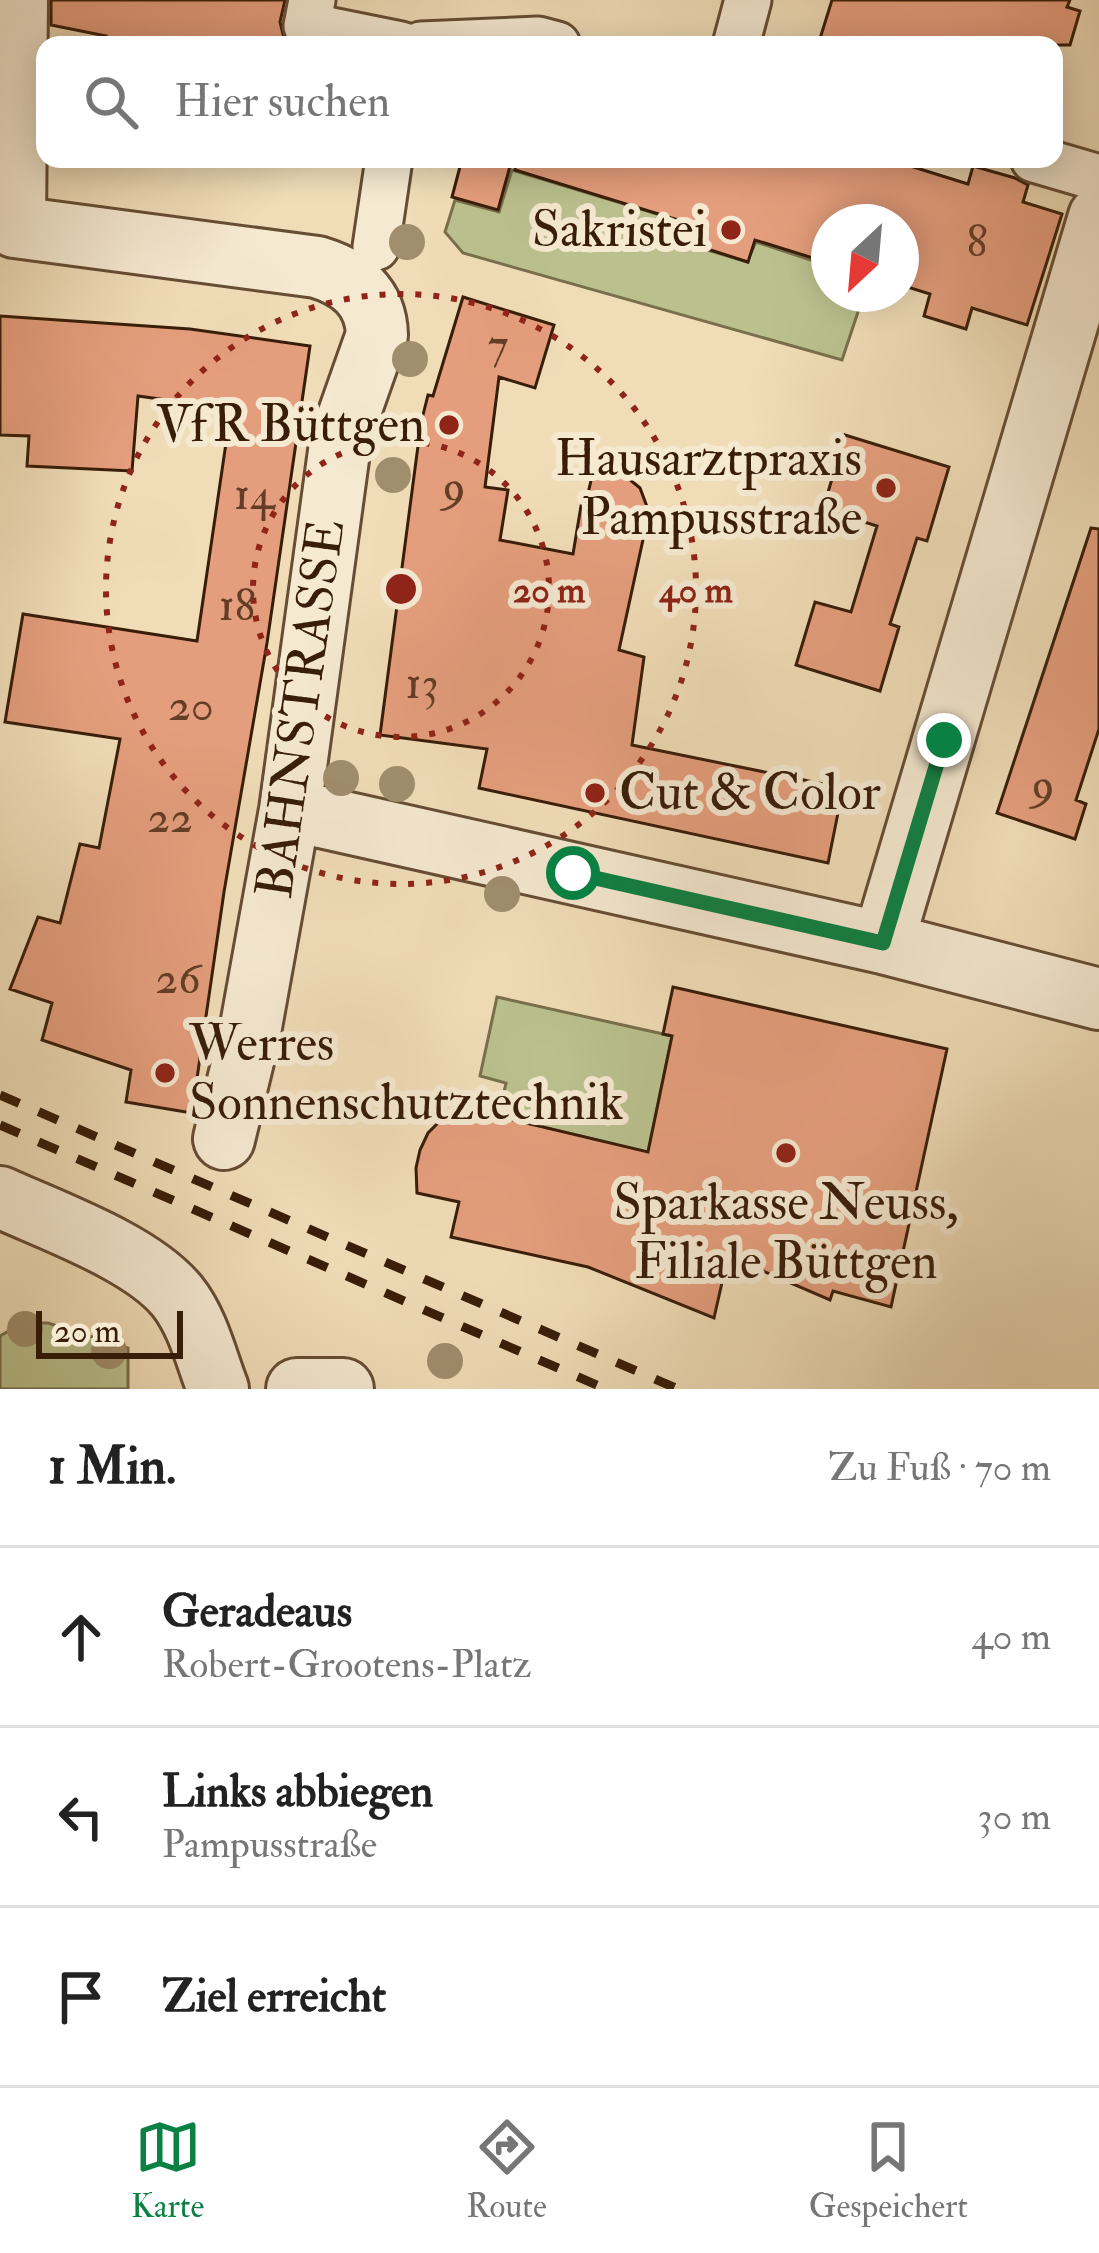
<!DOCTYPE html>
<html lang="de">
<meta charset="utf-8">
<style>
:root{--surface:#fff;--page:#f6f6f6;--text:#222;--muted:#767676;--line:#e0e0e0;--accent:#0b8043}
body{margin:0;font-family:"IM FELL Double Pica",serif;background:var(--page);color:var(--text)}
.compass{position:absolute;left:811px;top:204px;width:108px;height:108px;border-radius:50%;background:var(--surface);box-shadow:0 6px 30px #0003;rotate:206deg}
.scale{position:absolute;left:36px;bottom:30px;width:147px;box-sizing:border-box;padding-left:12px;border:6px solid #381d08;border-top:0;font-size:33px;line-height:42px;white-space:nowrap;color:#381d08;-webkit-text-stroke:9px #f5e9d1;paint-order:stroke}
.stop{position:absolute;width:36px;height:36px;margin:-27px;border:9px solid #0b8043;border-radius:50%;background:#fff}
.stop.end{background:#0b8043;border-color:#fff;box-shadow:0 3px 12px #0008}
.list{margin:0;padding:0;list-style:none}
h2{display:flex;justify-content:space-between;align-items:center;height:156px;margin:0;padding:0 48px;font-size:51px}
h2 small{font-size:39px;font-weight:400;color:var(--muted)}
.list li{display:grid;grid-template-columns:78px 1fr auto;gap:36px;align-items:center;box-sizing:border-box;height:180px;padding:0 48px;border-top:3px solid var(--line)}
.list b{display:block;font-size:45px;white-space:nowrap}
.list p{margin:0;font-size:39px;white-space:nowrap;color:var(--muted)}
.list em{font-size:39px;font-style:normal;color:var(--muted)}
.icon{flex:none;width:66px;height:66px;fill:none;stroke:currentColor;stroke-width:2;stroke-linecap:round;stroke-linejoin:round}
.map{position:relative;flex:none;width:1099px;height:1389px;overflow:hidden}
.search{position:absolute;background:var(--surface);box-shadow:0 6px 30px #0003;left:36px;right:36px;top:36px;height:132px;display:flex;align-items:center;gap:30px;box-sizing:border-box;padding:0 42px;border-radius:24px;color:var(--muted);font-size:45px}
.sheet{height:696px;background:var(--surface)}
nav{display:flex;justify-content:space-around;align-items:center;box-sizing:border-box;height:168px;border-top:3px solid var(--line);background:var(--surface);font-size:33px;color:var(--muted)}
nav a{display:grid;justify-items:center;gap:6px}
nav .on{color:var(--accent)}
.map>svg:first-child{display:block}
.green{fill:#bac18f;stroke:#796f4c;stroke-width:3}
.building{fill:#e59e7d;stroke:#381d08;stroke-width:3}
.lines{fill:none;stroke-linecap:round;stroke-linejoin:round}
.pedestrian-casing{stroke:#664d34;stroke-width:51}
.minor-casing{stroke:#664d34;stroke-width:66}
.pedestrian{stroke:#f5e9d1;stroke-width:45}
.minor{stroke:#f5e9d1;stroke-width:60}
.rail{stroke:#381d08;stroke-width:9;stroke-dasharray:21 21;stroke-linecap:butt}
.tree{fill:#a08e6d}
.route{stroke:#0b8043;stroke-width:15}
.ring{fill:none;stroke:#8f2418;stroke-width:6;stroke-dasharray:6 12}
.poi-dot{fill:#8f2418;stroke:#f5e9d1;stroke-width:4.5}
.labels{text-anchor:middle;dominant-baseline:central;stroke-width:12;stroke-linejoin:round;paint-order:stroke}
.number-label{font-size:45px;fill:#633d25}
.poi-label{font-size:51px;fill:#381d08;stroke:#f5e9d1;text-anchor:end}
.street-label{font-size:51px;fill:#381d08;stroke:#f5e9d1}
.centre{fill:#8f2418;stroke:#f5e9d1;stroke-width:6}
.ring-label{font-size:36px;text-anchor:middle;font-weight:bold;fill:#8f2418;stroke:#f5e9d1;stroke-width:12;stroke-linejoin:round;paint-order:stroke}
</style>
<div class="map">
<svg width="1099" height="1389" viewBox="0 0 1099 1389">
<rect width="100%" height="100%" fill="#f0ddb8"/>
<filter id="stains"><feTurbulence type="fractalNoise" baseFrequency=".00167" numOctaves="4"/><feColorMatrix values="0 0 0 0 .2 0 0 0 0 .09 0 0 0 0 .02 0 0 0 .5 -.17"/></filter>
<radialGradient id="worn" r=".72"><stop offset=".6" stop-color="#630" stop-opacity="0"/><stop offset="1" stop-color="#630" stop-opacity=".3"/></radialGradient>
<!-- green -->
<path class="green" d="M512 170 700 227 694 246 747 262 756 242 829 266V294H864L842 360 463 253 445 232 455 200 499 212Z
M497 997 672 1036 646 1161 617 1145 518 1121 496 1127 506 1083 480 1076Z
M23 1323H48L128 1348V1389H0V1336Z"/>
<!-- building -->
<path class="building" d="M51 0H285L280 22 284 38 282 45H105L106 36 51 25Z
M832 0H1070L1067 7 1080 11 1070 45H818Z
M462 159H512L498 210 452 197Z
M516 159H888L968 184 973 166 1015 178 1028 185 1023 202 1062 214 1027 325 972 308 966 329 924 316 930 294 901 285V222H829V263L755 240 748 262 695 245 701 227 515 170Z
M463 297 554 325 535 388 499 377 485 487 508 490 500 540 573 554 581 506H585L594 468 623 474 640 488 649 512 619 650 644 657 632 745 843 788 828 863 479 788 487 749 380 735 421 423 428 395 433 396Z
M0 316 190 329 310 346 267 643 224 892 192 1113 126 1102 131 1070 42 1040 52 1003 10 989 38 917 60 923 80 844 99 848 120 739 5 722 23 614 197 641 231 409 138 396 132 471 27 466 29 436 0 435Z
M845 435 949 467 927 541 917 538 890 624 899 627 880 691 796 665 815 602 851 612 877 526 823 509Z
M1091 528 1099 529V729L1076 800 1086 804 1075 839 997 813Z
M673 987 947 1049 891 1307 833 1291 830 1300 728 1256 714 1318 588 1267 451 1237 459 1202 417 1193 416 1168 420 1150 428 1133 439 1122 454 1115 484 1113 648 1152 672 1036 663 1034Z"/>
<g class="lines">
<!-- pedestrian casing -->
<g class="pedestrian-casing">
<path id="pedestrian" d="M312 0 307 26 401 45
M421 45 538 40 557 45
M736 45 748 0
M1034 159 1099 178
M376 247 389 159"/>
</g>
<!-- minor casing -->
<g class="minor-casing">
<path id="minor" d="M15 227 317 267C351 277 376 297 377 335L341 437 290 810 250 1032 224 1139
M15 227 17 0
M290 810 883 943 1099 999
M883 943 1099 217
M0 1197C52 1221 141 1252 177 1296 198 1322 206 1358 218 1389
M297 1389H343"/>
</g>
<!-- pedestrian -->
<use href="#pedestrian" class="pedestrian"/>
<!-- minor -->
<use href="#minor" class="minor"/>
<!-- rail -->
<path class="rail" d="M0 1095 678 1389
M0 1125 606 1389"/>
</g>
<!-- trees -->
<g class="tree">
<circle cx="407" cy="242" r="18"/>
<circle cx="410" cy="359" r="18"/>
<circle cx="393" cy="475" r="18"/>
<circle cx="341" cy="778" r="18"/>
<circle cx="397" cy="784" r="18"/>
<circle cx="502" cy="894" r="18"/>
<circle cx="25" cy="1329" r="18"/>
<circle cx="109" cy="1351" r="18"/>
<circle cx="445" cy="1361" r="18"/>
</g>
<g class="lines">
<!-- route -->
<path class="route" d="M573 873 883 943 944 740"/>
</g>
<!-- distance rings -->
<g class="ring">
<circle cx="401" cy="589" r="148"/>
<circle cx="401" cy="589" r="295"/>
</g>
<!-- markers -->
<g class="poi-dot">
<circle cx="731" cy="230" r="12"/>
<circle cx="449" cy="425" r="12"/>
<circle cx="886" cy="488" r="12"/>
<circle cx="595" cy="793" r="12"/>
<circle cx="165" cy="1073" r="12"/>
<circle cx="786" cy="1153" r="12"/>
</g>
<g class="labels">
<!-- number labels -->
<g class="number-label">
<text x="977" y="242">8</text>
<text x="498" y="345">7</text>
<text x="454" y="488">9</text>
<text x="254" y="495">14</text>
<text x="237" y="606">18</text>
<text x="422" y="684">13</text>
<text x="191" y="706">20</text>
<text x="1043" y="786">9</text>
<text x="170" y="818">22</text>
<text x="178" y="979">26</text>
</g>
<!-- poi labels -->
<g class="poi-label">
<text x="707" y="230">Sakristei</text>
<text x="425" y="425">VfR Büttgen</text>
<text x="862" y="459">Hausarztpraxis<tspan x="862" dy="59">Pampusstraße</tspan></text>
<text x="619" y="793" text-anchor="start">Cut &amp; Color</text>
<text x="189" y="1044" text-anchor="start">Werres<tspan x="189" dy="59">Sonnenschutztechnik</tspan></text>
<text x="786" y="1203" text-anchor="middle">Sparkasse Neuss,<tspan x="786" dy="59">Filiale Büttgen</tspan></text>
</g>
<!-- street labels -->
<g class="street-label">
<text transform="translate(301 709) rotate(-82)">BAHNSTRASSE</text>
</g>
</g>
<circle cx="401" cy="589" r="18" class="centre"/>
<g class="ring-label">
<text x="549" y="602">20 m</text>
<text x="696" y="602">40 m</text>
</g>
<rect width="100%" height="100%" filter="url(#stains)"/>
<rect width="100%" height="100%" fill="url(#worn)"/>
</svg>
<svg class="compass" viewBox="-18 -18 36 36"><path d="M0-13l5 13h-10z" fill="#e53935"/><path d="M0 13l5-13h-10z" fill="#767676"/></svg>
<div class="scale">20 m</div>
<div class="stop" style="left:573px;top:873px"></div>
<div class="stop end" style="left:944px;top:740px"></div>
<div class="search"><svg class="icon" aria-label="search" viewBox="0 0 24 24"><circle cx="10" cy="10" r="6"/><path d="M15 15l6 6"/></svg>Hier suchen</div>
</div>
<section class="sheet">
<h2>1 Min.<small>Zu Fuß · 70 m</small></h2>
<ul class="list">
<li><svg class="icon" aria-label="ahead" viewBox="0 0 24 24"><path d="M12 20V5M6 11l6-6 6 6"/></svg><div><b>Geradeaus</b><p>Robert-Grootens-Platz</p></div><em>40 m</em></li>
<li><svg class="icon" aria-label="left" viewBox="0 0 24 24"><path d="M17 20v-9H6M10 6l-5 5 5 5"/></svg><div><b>Links abbiegen</b><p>Pampusstraße</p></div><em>30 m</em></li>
<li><svg class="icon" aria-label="arrive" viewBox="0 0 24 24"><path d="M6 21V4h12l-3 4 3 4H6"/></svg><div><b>Ziel erreicht</b></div></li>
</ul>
</section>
<nav>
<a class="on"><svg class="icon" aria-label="map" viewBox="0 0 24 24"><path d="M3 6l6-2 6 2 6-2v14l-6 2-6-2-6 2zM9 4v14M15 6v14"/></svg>Karte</a>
<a><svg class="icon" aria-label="directions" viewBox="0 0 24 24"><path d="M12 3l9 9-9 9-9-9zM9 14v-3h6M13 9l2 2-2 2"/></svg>Route</a>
<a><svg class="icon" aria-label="saved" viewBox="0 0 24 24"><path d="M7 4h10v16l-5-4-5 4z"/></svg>Gespeichert</a>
</nav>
